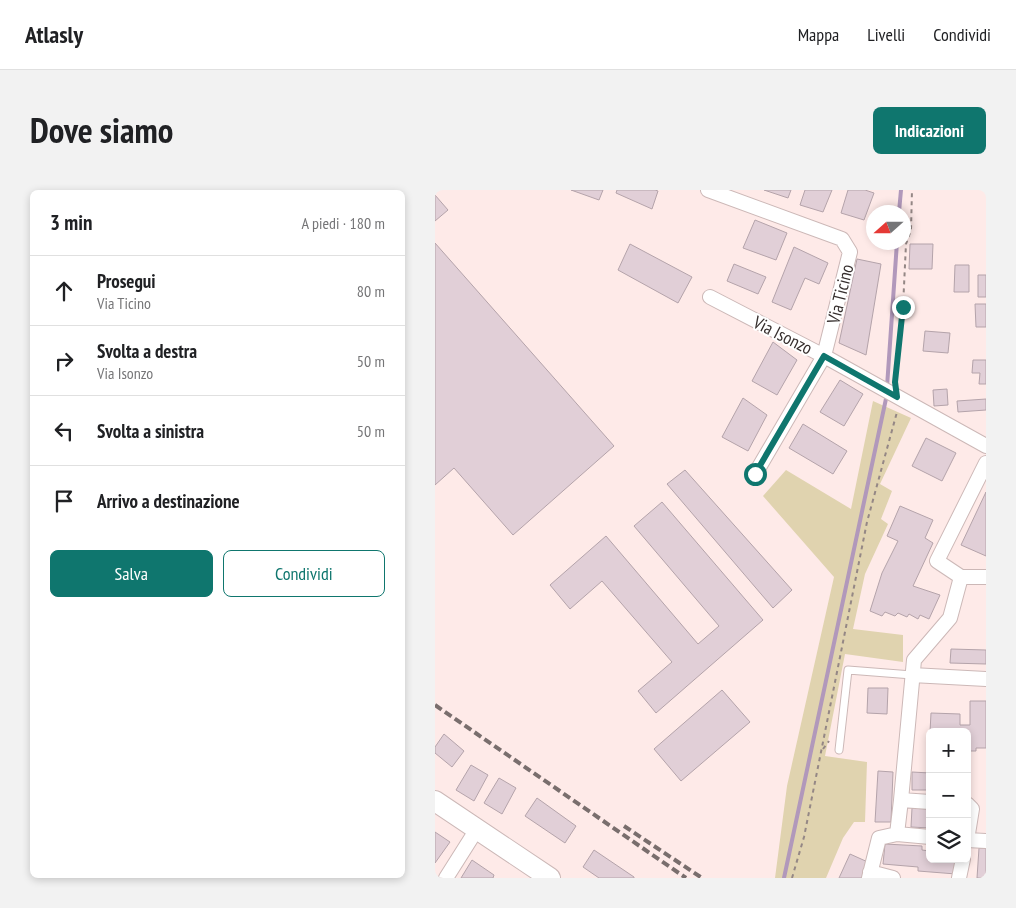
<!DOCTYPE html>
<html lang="it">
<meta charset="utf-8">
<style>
:root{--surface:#fff;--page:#f2f2f2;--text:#202124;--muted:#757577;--line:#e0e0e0;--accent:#0f766e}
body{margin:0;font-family:"PT Sans Narrow",sans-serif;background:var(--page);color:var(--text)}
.controls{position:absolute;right:15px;bottom:15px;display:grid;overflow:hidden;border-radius:8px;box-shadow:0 2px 8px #0003}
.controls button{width:45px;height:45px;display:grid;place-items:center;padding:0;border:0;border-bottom:1px solid var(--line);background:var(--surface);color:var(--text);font:25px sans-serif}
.compass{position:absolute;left:431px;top:15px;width:45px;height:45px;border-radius:50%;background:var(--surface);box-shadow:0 2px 8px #0003;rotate:249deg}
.stop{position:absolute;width:15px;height:15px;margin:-11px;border:4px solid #0f766e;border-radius:50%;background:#fff}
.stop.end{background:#0f766e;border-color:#fff;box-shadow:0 1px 5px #0008}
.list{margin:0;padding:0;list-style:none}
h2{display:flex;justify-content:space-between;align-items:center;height:65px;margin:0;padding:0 20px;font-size:21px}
h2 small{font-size:16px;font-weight:400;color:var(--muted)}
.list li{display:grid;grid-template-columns:32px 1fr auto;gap:15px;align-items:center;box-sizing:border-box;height:70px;padding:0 20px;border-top:1px solid var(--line)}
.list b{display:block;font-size:19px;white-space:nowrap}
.list p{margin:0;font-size:16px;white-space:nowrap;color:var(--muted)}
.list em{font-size:16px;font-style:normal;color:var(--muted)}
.actions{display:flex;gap:10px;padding:15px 20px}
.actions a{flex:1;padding:11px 0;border:1px solid var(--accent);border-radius:8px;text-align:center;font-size:18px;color:var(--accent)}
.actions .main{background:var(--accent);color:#fff}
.icon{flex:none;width:28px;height:28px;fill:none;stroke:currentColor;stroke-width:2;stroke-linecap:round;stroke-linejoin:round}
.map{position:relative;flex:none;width:551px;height:688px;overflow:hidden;border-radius:8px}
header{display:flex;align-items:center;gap:30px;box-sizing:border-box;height:70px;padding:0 25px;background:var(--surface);border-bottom:1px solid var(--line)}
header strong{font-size:24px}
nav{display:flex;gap:28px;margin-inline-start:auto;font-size:18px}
.intro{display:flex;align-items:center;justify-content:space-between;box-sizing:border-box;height:120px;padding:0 30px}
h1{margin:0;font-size:35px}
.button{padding:12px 22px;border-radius:8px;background:var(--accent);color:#fff;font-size:18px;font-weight:700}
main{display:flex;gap:30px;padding:0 30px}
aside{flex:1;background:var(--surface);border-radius:8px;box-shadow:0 2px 8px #0003}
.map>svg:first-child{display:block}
.green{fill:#e0d3af}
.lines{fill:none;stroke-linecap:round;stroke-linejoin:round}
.stream{stroke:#b198bb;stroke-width:4}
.building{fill:#e1cfd7;stroke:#b4a3aa}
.service-casing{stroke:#ccb8b7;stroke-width:9}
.minor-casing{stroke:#ccb8b7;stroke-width:16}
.secondary-casing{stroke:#ccb8b7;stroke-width:22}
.path{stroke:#948785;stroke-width:2;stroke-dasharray:4 4;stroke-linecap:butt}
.service{stroke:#fff;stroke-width:7}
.minor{stroke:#fff;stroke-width:14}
.secondary{stroke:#fff;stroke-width:20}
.rail{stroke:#796e6d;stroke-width:4;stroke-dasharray:8 4;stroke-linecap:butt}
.route{stroke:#0f766e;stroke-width:6}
.labels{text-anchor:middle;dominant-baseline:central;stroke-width:4;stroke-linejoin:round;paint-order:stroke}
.street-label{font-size:18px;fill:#362f2e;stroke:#fff}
</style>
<header>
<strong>Atlasly</strong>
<nav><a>Mappa</a><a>Livelli</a><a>Condividi</a></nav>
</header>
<div class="intro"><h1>Dove siamo</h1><a class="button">Indicazioni</a></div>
<main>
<aside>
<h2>3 min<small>A piedi · 180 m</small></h2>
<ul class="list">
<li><svg class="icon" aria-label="ahead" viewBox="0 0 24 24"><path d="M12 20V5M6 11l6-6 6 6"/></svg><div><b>Prosegui</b><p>Via Ticino</p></div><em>80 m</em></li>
<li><svg class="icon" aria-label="right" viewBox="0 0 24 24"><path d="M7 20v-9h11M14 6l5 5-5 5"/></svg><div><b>Svolta a destra</b><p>Via Isonzo</p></div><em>50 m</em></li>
<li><svg class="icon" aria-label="left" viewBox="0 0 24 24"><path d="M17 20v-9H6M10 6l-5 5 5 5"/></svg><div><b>Svolta a sinistra</b></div><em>50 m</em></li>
<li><svg class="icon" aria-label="arrive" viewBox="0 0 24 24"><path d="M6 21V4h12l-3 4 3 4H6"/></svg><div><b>Arrivo a destinazione</b></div></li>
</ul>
<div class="actions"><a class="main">Salva</a><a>Condividi</a></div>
</aside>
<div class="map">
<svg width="551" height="688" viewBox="0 0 551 688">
<rect width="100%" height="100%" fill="#feeae8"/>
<!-- green -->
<path class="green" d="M438 211 476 228 445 294 457 301 446 329 453 334 430 384 418 439 468 445V472L410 464 390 566 432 572 430 632H419L408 648 391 688H340L352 596 399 387 328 306 351 280 416 319Z"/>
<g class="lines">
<!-- stream -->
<path class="stream" d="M464 22 466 0
M452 197 462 52
M349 688 452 204"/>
</g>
<!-- building -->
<path class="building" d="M136 0H168L164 10Z
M182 0H220L223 1 217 19 181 3Z
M329 0H356L353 8Z
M370 0H397L388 22 365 15Z
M413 0H430L439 3 429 30 406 23Z
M0 5 13 20 0 31Z
M320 30 352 43 341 70 308 58Z
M0 53 179 256 78 345 19 278 0 295Z
M195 54 257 87 243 113 183 80Z
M475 54H498L497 79H474Z
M359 57 393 73 384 94 370 88 356 120 337 112Z
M422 69 446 74 431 165 404 153Z
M299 74 331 87 323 104 292 91Z
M520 75H534V102H519Z
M543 85H551V107H543Z
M540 114H551V137H541Z
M490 141 515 143 513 163 488 161Z
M338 152 362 170 342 205 317 191Z
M538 170H551V194H544L545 183H537Z
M405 190 428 204 409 236 385 222Z
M512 199 513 215 499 216 498 200Z
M308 208 332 225 313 261 287 247Z
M551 209V220L523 222 522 211Z
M368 234 412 261 398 284 354 258Z
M491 248 521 263 507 291 477 276Z
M250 280 357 400 338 418 232 294Z
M551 302V366L526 355Z
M227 312 328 430 221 523 203 501 237 472 167 391 135 419 115 395 171 346 263 454 284 436 199 336Z
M465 316 498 330 490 348 498 353 478 396 505 405 494 429 485 425 483 429 474 424 472 427 463 423 460 426 450 422 447 426 435 421 447 383 463 351 452 346Z
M516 459 551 460V474L515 473Z
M433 498H453L452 524 432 523Z
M287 500 315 532 246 591 219 559Z
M535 511H551V558H541V561H534L535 552H532V542H495L496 523 525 524V535H535Z
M9 544 29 561 17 577 0 563V557Z
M36 575 53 585 39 611 21 600Z
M443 581 458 582 456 632H440Z
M477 582 495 583V600H477Z
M64 588 81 598 67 624 49 613Z
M102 608 141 636 130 653 90 626Z
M477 618 495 619V638L476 637Z
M0 642 15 652 0 673Z
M450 654 487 656V660L495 661V669H522L521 684 483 681V677L448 674Z
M544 658H551V688H542Z
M159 660 199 687V688H164L148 677Z
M415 664 435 673 428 688H404Z
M37 670 59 685 58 688H26Z"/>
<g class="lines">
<!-- service casing -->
<g class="service-casing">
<path id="service" d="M404 560 413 480 477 485"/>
</g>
<!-- minor casing -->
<g class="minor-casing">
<path id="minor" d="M273 0 407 49 415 62 389 166 320 284
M275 107 389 166 551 256
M526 387 502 371 551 273
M526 387H551
M477 485 551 489
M466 610 479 470 515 428 526 387
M495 612 466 610 462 644 495 647
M532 614 537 619 532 650
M532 650 551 651
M435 682 458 688
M11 688 42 639
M434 688 444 648 462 644
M524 688 528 669"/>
</g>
<!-- secondary casing -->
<g class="secondary-casing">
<path id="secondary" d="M0 611 115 688"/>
</g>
<!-- path -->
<path class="path" d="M461 190 468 117 471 54 476 40 477 0
M388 559 394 551
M357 688 369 647 432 332 462 222"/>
<!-- service -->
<use href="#service" class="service"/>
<!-- minor -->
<use href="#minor" class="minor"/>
<!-- secondary -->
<use href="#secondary" class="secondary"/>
<!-- rail -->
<path class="rail" d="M0 515 251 688
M189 636 267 688"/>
</g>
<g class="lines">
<!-- route -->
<path class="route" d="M320 284 389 166 462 207 460 192 468 117"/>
</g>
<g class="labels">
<!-- street labels -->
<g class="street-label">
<text transform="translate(405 104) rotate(-76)">Via Ticino</text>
<text transform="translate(348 145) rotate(27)">Via Isonzo</text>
</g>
</g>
</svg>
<div class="controls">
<button>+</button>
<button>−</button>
<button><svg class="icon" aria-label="layers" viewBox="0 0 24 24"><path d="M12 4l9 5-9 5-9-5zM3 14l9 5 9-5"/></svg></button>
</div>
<svg class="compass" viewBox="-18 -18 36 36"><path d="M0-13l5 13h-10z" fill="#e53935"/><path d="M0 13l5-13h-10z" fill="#757577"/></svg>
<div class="stop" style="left:320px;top:284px"></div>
<div class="stop end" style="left:468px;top:117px"></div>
</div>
</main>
